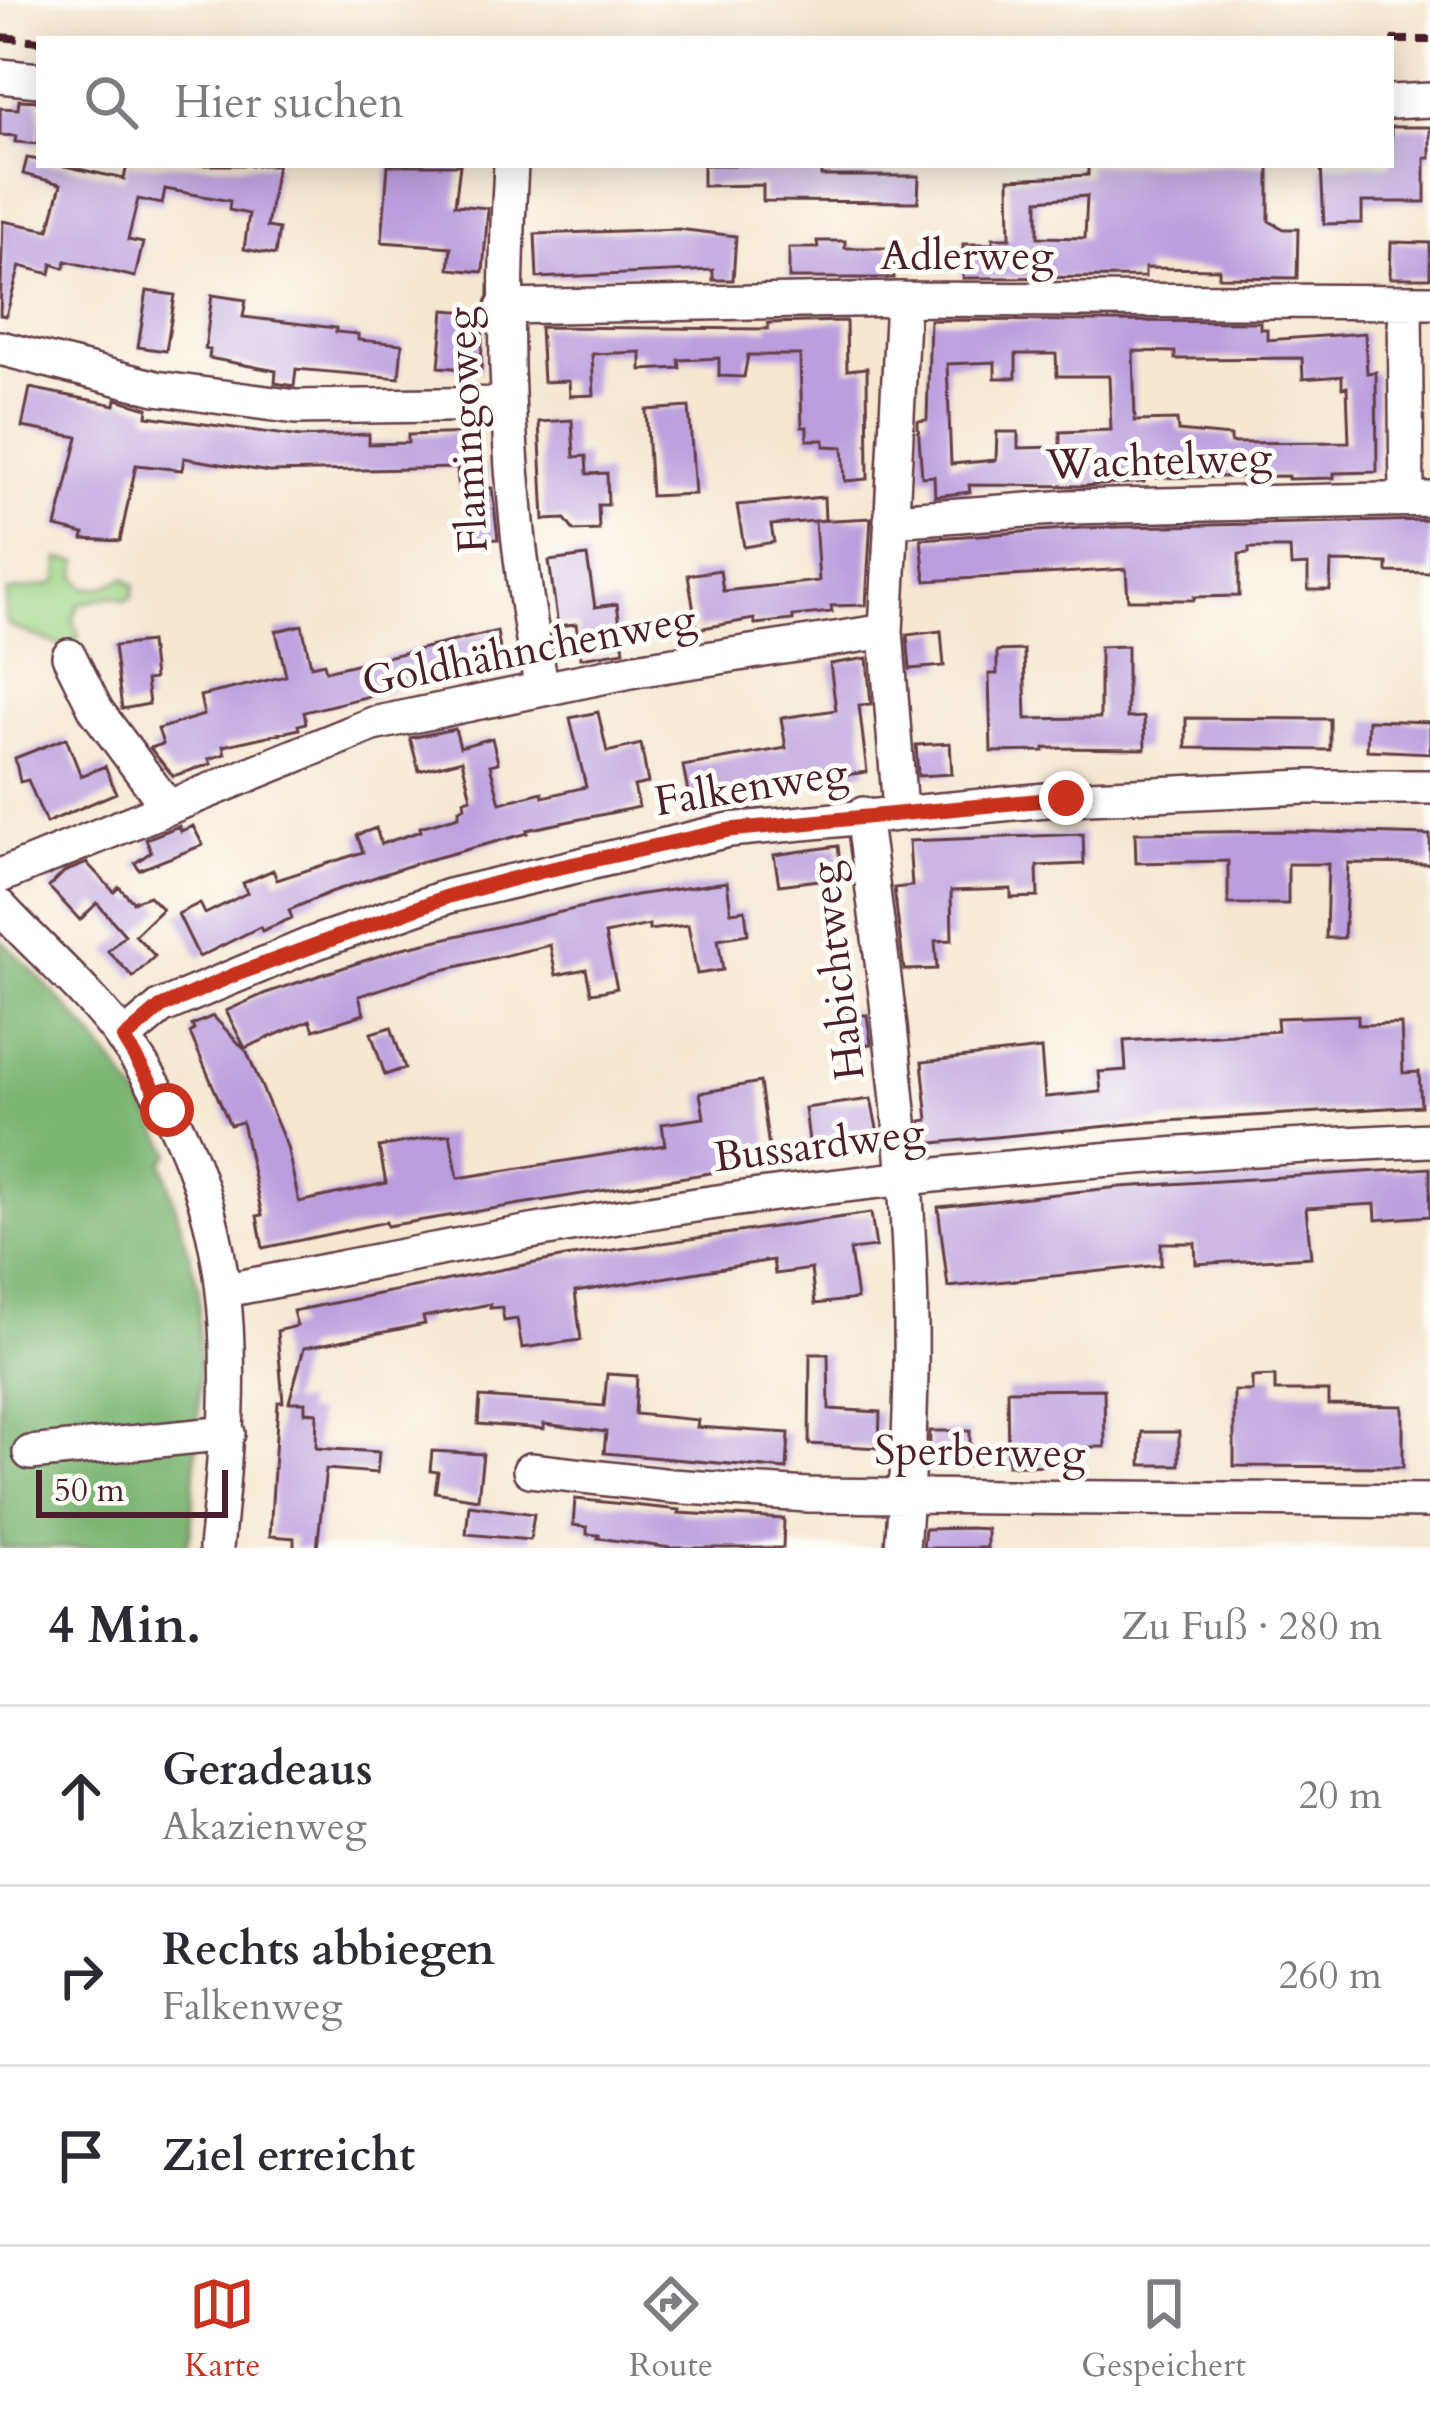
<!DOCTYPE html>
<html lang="de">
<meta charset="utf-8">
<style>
:root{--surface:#fff;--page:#f7f7f7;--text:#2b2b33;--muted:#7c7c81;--line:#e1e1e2;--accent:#c8321e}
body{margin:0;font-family:Cardo,serif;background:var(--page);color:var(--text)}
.scale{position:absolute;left:36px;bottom:30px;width:192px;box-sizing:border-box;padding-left:12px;border:6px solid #4a1f2b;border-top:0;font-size:33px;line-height:42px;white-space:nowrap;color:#4a1f2b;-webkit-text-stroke:9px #fdfcf7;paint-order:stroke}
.stop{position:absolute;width:36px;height:36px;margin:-27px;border:9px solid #c8321e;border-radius:50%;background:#fff}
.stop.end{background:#c8321e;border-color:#fff;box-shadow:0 3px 12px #0008}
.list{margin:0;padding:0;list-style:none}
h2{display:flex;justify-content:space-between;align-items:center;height:156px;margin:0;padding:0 48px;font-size:51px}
h2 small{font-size:39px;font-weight:400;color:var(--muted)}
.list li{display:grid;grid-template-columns:78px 1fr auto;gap:36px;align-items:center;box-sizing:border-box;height:180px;padding:0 48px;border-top:3px solid var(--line)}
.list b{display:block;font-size:45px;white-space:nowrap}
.list p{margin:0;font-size:39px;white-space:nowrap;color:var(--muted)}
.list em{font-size:39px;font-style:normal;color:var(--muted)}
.icon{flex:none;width:66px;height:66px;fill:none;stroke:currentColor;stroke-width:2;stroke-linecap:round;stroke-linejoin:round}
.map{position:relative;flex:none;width:1430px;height:1548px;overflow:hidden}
.search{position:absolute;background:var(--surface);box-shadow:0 6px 30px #0003;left:36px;right:36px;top:36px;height:132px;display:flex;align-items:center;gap:30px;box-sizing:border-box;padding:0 42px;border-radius:0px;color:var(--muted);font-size:45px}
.sheet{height:696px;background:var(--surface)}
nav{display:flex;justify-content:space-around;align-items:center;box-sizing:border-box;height:168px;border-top:3px solid var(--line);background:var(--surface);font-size:33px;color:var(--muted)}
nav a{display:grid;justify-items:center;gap:6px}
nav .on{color:var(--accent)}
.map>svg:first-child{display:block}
.green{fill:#9cd486;stroke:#737a58;stroke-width:3}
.forest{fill:#7db673;stroke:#646a4f;stroke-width:3}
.building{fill:#bb9ede;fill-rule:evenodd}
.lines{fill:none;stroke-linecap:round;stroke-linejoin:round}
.minor-casing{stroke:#643d44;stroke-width:38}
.minor{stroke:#fff;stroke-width:33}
.rail{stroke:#4a1f2b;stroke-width:8;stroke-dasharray:18 9;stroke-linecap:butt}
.route{stroke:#c8321e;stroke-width:15}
.labels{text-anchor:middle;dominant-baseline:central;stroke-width:10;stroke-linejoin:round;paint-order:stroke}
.street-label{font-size:42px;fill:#4a1f2b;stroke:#fdfcf7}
</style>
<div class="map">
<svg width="1430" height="1548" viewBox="0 0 1430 1548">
<rect width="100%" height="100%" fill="#fdfcf7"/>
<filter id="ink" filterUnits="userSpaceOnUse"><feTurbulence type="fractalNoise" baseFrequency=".00833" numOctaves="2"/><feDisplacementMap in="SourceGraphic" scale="24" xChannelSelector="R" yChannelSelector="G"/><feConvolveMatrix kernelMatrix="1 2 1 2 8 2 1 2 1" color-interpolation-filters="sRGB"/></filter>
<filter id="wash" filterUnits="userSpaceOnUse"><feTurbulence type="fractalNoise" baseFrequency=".004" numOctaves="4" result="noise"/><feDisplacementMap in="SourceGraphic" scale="48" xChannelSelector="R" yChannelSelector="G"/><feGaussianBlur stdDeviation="2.7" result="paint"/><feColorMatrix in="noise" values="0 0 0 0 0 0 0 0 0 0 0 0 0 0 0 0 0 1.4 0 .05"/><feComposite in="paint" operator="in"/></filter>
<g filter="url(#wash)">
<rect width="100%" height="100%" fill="#f6e7d1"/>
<!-- green -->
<path class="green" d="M59 559 79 562 76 575 85 588 104 587 125 578 135 586 132 597 125 601 112 596 79 604 73 620 79 637 69 649 9 626 5 617 7 592 53 584 58 579Z"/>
<!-- forest -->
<path class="forest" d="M0 939C71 1007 125 1066 171 1153L163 1163 199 1289V1403L191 1532 185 1548H0Z"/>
<g id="blocks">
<!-- building -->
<path class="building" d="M19 100 39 101V144L15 142 16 136 0 135V108L18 109Z
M1391 127H1430V158H1425V202H1362V223L1324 224 1321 165H1391Z
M27 158 39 160V165H60L124 179 127 165H277L267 227 279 229 275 255 244 249 249 214 229 210 230 201 165 189 162 204 138 199 128 240 143 243 135 277 66 261 64 268 52 264 50 274 20 266 6 316 0 315 3 221 49 230 61 184 23 174Z
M388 165H460L455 205 488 208 483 272 449 269 451 247 382 242Z
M703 165H821V176H919L918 202 763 201V185L703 186Z
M1088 165H1269V221L1284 229H1298L1297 278 1219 277V269L1145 268V277L963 278V244H993V238H1010L1009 179 1088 175ZM1087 196 1085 238 1038 237V200Z
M678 229 736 236 733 280H713V270L537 278 535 234Z
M817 241H845V248H894V278H789V248H818Z
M1391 242 1430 243V278H1390Z
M147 291 175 295 166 351 138 347Z
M212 295 246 300 243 317 336 328V332L358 334V340L402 344 399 378 296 369 294 386 275 383 276 371 209 358 210 350 205 349Z
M444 310 483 313 481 370 439 367Z
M930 320 1260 322V329H1267V340L1365 333 1367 373 1376 372 1377 472 1334 473V478L1288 479V476L1144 478V482L1083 486 969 485 970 492 935 496 934 476 922 477 918 425V421L927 420ZM1133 351 1175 352V359L1302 358 1303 379 1342 376V388L1347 387 1349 442 1231 443V436L1178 431 1177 420 1135 421ZM1016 354H1056L1057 376H1109L1111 430 1060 432V447L1018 448V432H997L996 460 951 464 947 364 995 362V378H1016Z
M846 321 847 370 867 368 868 479 845 481 843 447 824 446V440H807V427H802L800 355H748L744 377 719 376V358L679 360 680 368 641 370V352L592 354 594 395 570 396 569 381 543 382 540 327 768 329V323Z
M30 388 115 405 116 399 148 408 147 416 212 425 301 437 369 434V444L408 443V435L473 433 474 467 486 466 487 488H492L498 539 471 540 469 490 459 491 457 468 269 472 184 458 182 470 136 465 120 541 83 539 84 534 56 527 78 437 22 427Z
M689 407 695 494 651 496 646 410Z
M572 420 574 457 586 456 587 474 607 473 608 505H598L599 530 574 531 565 519 544 520 539 422Z
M824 497 825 520 771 525 774 542 744 547 737 505Z
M871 518 866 605 831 606 832 612 793 616V620L755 624 754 619 697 629 688 575 720 570 723 591 819 581 815 521Z
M1430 520V573L1387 572V563L1331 562 1330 590H1308V565L1291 566 1290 548H1249V553L1239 554V596L1194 597V600H1128L1126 569 926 581 924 570 921 539 1081 528Z
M587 556 595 607 617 604 624 651 581 658 576 624 558 626 549 561Z
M302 625 311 666 324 663 326 671 497 631 503 669 388 687 390 691 304 712 306 723 298 725 299 729 223 746 225 754 209 759 211 764 173 776 150 748 163 744 158 729 204 715 200 696 286 676 276 631Z
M941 631 944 666 910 669 907 635Z
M150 642 154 679 146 680 149 704 122 709 114 646Z
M1127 646V718L1144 717 1145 749 1044 748V751L991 752 989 674H997V651L1024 650 1026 719 1084 718H1100V647Z
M867 658 871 704 859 705 867 772 689 797 683 766 786 748 781 718 836 710 830 664Z
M598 712 607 752 641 744 648 783 634 786 639 807 527 830 528 833 417 863 331 892 289 910 292 918 262 931 260 927 199 957 178 914 200 903 205 914 247 893 243 883 273 870 277 880 363 852 357 835 376 828 381 844 421 831 420 827 459 816V809L465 807 464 800 471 798 462 760 419 771 410 738 455 729 460 747 492 738 498 763 490 765 500 803 542 792 543 797 586 787 570 718Z
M1186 718 1330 719V750L1186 748Z
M1368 720 1430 722V753L1367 750Z
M66 738 81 776 105 766 116 793 46 823 28 780 20 782 15 758Z
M950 743 952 774 918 776 916 745Z
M179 826 181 831 193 826 203 845 139 870 135 863 151 852 146 839Z
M1288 831 1430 835V864L1348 863 1344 938H1326L1328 864H1288V904H1228V861L1136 863 1135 833Z
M1083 834 1084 864 1037 866 1038 897 1011 898V889L951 891 952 940 935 941 937 969 904 970 894 888 912 886 909 841Z
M838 846 842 877 779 885 774 855Z
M87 863 114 892 119 887 133 902 149 896 162 909 135 935 155 956 133 977 108 951 125 935 97 903 80 920 49 887 64 872Z
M727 882 731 912 745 910 748 934 718 939 723 970 697 974 688 925 649 930V925L605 934 617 988 604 991 591 993 586 969 556 975 550 945 430 973 359 996 364 1014 314 1030 310 1020 245 1048 226 1011 266 993 403 948 636 895Z
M860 1011 861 1015H867L871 1044 843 1047 840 1013Z
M1358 1015V1025L1401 1024 1403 1073 1419 1072 1421 1106 1150 1122 923 1144 921 1121 928 1120 922 1062 1041 1049 1045 1097 1101 1092 1099 1072 1126 1070 1124 1041 1278 1031 1277 1018Z
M213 1016 247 1052 287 1147 299 1202 386 1183 379 1147 450 1134 458 1178 665 1145 662 1124 704 1118 700 1093 760 1082 771 1163 387 1226 386 1222 263 1248 257 1216 262 1215 242 1122 230 1125 190 1033 194 1030 192 1025Z
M391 1027 405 1068 385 1075 371 1033Z
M871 1099 881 1148 811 1158 805 1108Z
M1430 1168V1216L1376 1220 1375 1204 1306 1208 1311 1257 1196 1264 1195 1243H1161V1265L948 1287 938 1207 1120 1187Z
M871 1213 876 1247 850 1250 857 1299 815 1304 811 1269 775 1274 773 1260 575 1292 581 1340 522 1348 517 1319 504 1321 502 1307 490 1308V1304L423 1317 425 1324 304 1348 289 1402H305V1412L317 1413 316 1448 379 1452 377 1473 326 1469 317 1548H294V1538L270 1536 278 1402H283L277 1331 297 1326 293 1311 565 1257Z
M810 1354H828L829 1409 880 1412 879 1448 809 1444Z
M607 1374 637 1376 635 1414 698 1420 697 1427 789 1433 787 1469 604 1453 606 1432 544 1424V1429L478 1424 480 1397 604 1406Z
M1275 1376V1391H1328V1405L1403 1406V1467L1234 1466V1391H1252V1377Z
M1104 1389 1105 1447H1068V1466L1008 1465 1007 1390Z
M930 1431H970V1465L929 1464Z
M1142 1432H1179V1465H1141Z
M432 1451 483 1454 478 1499 435 1492 438 1472 430 1471Z
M575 1499 680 1510 679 1513 784 1519 783 1548H671L598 1538 599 1535 587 1534V1527L573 1525Z
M469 1505 534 1514 530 1540 466 1534Z
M970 1528 987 1529V1548H923L925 1529Z"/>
</g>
</g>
<g filter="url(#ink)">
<use href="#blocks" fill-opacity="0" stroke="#643d44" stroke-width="3"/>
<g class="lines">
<!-- minor casing -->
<g class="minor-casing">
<path id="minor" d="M0 76 39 80
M1391 102 1430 100
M511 165C500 342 507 515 542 689
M1405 302 1407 499
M503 307 903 299 1430 302
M0 348 156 388 296 407 507 404
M891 520 1069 507 1430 499
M69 656 96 710 167 806
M900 811 886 631 903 299
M863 814C885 984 910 1156 911 1327 912 1401 908 1475 902 1548
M0 876 373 724 636 670 886 631
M0 907C40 950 91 994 125 1041 243 1204 236 1358 216 1548
M123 1039 161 1007 314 943 449 896 729 830 1067 798 1307 787H1430
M226 1290C389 1259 552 1225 717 1202 953 1168 1192 1150 1430 1140
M30 1453 228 1433
M530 1470 671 1486 808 1495 1430 1501"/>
</g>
<!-- minor -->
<use href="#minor" class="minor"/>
<!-- rail -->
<path class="rail" d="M0 37 39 41
M1391 40H1430"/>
</g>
</g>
<g class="lines" filter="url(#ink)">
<!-- route -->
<path class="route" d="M167 1110 124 1039 161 1007 234 975 449 896 538 872 729 830 1066 798"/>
</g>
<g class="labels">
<!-- street labels -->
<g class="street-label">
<text x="967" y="255">Adlerweg</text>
<text transform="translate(467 430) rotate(-93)">Flamingoweg</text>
<text transform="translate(1159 461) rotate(-2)">Wachtelweg</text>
<text transform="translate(529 650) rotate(-11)">Goldhähnchenweg</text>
<text transform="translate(751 787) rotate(-9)">Falkenweg</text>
<text transform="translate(837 971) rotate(-97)">Habichtweg</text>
<text transform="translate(819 1145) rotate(-7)">Bussardweg</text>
<text transform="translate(980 1452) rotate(1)">Sperberweg</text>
</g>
</g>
</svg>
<div class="scale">50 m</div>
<div class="stop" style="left:167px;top:1110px"></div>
<div class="stop end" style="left:1066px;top:798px"></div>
<div class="search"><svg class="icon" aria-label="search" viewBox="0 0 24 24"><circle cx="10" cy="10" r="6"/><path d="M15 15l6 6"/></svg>Hier suchen</div>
</div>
<section class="sheet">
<h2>4 Min.<small>Zu Fuß · 280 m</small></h2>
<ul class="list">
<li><svg class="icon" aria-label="ahead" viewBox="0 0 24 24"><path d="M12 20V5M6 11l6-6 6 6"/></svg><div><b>Geradeaus</b><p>Akazienweg</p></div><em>20 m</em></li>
<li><svg class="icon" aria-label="right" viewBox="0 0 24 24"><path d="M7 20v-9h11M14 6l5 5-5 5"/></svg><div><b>Rechts abbiegen</b><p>Falkenweg</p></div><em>260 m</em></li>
<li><svg class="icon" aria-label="arrive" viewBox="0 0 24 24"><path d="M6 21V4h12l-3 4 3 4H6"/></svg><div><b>Ziel erreicht</b></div></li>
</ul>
</section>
<nav>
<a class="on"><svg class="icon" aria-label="map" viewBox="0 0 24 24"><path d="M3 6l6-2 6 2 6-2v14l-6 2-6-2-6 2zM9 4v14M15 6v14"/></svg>Karte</a>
<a><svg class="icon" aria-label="directions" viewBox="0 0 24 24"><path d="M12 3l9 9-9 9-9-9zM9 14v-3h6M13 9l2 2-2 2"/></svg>Route</a>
<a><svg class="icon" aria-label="saved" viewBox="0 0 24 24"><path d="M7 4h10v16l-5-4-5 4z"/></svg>Gespeichert</a>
</nav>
